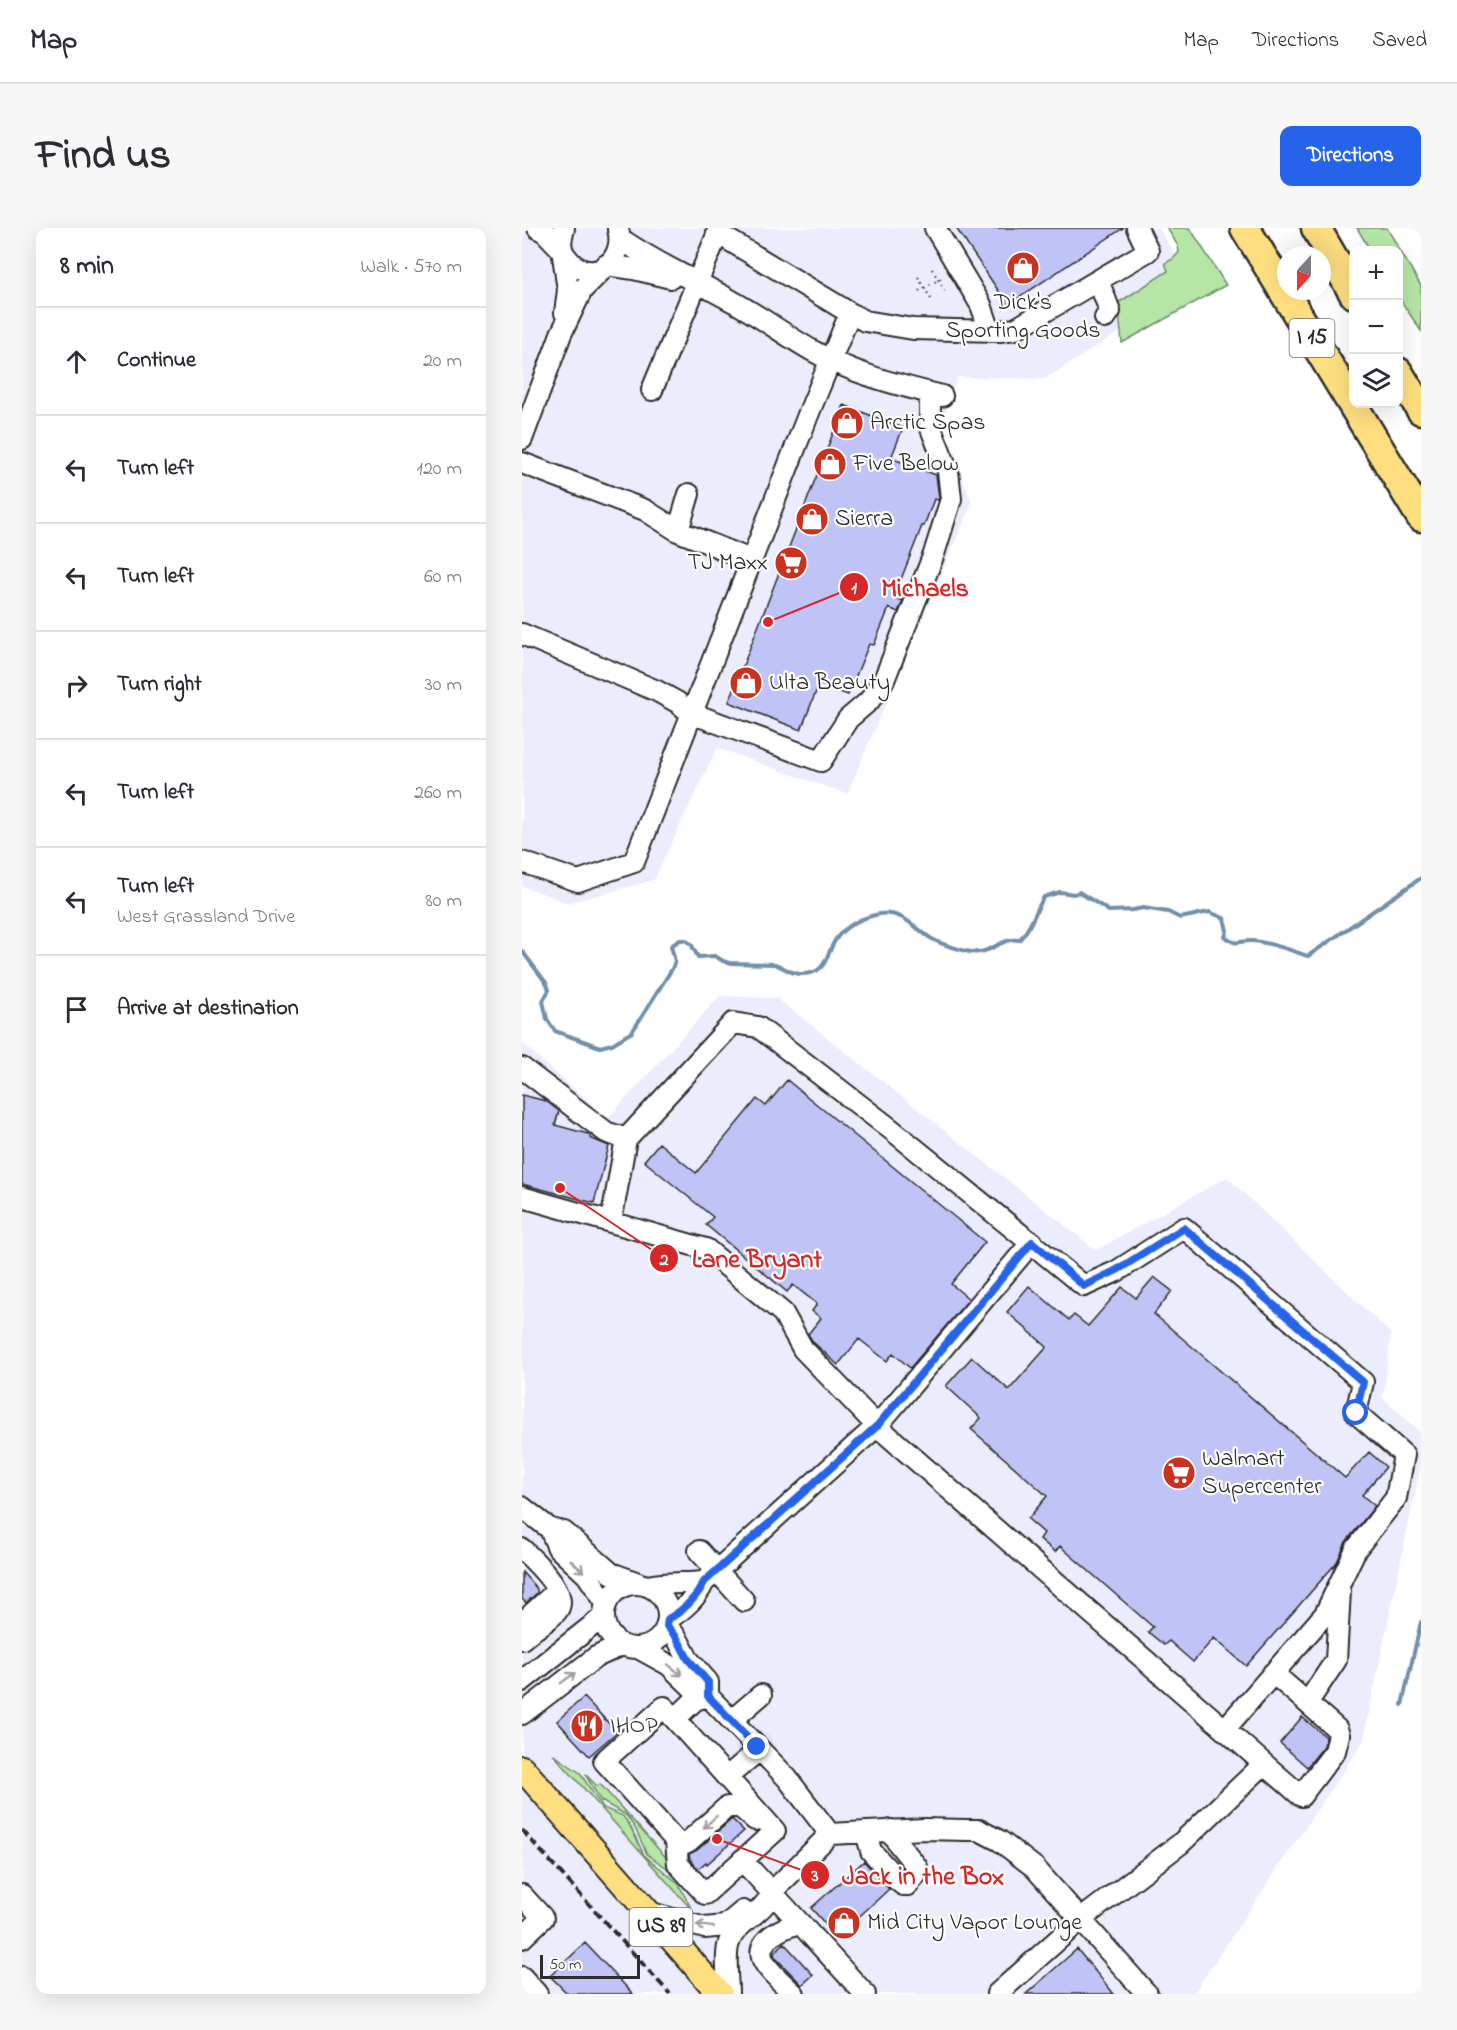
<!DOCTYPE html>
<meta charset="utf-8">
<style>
:root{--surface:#fff;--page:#f7f7f7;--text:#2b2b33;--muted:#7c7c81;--line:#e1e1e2;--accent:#2563eb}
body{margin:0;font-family:"Indie Flower",sans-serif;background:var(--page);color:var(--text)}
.controls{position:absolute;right:18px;top:18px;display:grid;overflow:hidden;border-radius:12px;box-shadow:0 6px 24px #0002}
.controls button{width:54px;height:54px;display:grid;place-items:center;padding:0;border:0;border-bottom:2px solid var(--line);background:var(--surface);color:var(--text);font:30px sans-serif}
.compass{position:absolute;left:755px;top:18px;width:54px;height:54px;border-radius:50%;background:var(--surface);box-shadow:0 6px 24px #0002;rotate:201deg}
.scale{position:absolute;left:18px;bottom:15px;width:100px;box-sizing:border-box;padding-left:6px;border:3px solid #2b2b2b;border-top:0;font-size:16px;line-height:21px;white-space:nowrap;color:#2b2b2b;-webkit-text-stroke:4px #fff;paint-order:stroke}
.stop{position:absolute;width:18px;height:18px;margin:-14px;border:4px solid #2563eb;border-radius:50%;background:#fff}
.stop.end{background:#2563eb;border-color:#fff;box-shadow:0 2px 6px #0008}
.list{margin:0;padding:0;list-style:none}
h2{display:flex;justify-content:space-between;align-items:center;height:78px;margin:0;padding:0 24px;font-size:26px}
h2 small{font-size:20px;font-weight:400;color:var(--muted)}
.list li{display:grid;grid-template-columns:39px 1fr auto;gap:18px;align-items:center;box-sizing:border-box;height:108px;padding:0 24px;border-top:2px solid var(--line)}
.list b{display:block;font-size:22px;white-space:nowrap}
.list p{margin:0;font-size:20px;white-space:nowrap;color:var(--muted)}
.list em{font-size:20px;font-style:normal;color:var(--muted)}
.icon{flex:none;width:33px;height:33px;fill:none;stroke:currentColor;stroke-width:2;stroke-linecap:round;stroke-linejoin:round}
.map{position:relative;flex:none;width:899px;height:1766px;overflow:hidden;border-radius:12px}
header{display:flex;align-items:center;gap:36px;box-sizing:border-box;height:84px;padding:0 30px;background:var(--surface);border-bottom:2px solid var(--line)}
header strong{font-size:28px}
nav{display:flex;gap:33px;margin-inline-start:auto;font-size:21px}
.intro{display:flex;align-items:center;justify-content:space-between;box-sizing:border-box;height:144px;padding:0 36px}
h1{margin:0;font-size:42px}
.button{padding:15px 27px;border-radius:12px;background:var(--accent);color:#fff;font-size:21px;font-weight:700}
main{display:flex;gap:36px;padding:0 36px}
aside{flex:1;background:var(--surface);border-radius:12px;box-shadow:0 6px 24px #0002}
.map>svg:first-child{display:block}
.built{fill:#ecedfc}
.green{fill:#b5e6a6;stroke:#708868;stroke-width:1.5}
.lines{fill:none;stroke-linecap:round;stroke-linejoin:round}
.stream{stroke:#728faa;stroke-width:4}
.building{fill:#c0c3f5;stroke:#2b2b2b;stroke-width:1.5}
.minor-casing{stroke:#2b2b2b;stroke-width:24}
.major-casing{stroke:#2b2b2b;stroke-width:28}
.highway-casing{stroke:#2b2b2b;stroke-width:33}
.path{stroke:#2b2b2b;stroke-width:2;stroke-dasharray:1.5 4.5;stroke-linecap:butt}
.minor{stroke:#fff;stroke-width:20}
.major{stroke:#fedf80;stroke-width:24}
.highway{stroke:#fedf80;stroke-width:28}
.rail{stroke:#2b2b2b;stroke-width:4;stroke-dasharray:9 4.5;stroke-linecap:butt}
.oneway{stroke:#a0a0a0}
.route{stroke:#2563eb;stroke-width:8}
.labels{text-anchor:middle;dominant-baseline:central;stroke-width:4.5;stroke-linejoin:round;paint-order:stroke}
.shield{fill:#fff;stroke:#6b6b6b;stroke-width:1.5}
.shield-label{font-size:22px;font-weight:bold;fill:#2b2b2b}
.poi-label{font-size:24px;fill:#2b2b2b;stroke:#fff;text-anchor:start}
.leader{fill:none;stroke:#d62828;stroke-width:2}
.callout-dot{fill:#d62828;stroke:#fff;stroke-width:2}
.mark-label{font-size:18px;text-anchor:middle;font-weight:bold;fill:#fff}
.callout-label{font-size:26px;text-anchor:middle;font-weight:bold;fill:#d62828;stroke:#fff;stroke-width:4.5;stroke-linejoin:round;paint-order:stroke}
</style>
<header>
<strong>Map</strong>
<nav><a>Map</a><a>Directions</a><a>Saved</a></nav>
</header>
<div class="intro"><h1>Find us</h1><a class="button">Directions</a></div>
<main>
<aside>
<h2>8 min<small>Walk · 570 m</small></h2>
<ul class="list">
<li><svg class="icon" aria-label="ahead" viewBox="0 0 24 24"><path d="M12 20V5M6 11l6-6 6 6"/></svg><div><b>Continue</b></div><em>20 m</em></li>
<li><svg class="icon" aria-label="left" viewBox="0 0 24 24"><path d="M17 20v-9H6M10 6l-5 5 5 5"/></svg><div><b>Turn left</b></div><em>120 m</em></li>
<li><svg class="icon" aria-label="left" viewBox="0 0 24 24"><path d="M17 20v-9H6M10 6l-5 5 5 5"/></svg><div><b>Turn left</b></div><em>60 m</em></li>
<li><svg class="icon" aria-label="right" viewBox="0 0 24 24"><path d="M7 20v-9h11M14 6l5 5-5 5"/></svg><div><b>Turn right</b></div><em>30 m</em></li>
<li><svg class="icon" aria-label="left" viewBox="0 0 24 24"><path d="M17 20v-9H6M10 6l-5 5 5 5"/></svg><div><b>Turn left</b></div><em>260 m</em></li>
<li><svg class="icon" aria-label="left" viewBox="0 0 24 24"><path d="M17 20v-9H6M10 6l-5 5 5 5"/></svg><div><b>Turn left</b><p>West Grassland Drive</p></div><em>80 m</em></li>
<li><svg class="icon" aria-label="arrive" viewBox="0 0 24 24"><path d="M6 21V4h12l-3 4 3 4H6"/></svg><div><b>Arrive at destination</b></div></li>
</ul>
</aside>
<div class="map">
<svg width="899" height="1766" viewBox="0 0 899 1766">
<rect width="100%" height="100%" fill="#fff"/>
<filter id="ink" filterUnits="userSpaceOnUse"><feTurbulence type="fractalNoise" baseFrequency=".0167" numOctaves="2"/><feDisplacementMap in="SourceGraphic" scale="12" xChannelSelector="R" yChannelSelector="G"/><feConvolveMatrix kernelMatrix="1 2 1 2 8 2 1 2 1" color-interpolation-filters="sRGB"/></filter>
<g filter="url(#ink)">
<!-- built -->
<path class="built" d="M0 0H637L672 57 523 151 435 149 420 197 450 275 325 566 195 520 132 652 46 675 0 658Z
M198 768 255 770 574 1022 705 949 869 1106 861 1170 899 1205V1236L841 1514 671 1766H0V815L86 890Z"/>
<!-- green -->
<path class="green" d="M645 0H668L704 57 600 115 596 75 646 43 643 35 651 31 657 24 656 18Z
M835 0H865L899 58V103L877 70 876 22H848Z
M31 1526 58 1545 81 1580 101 1588 108 1598 122 1627 156 1655 170 1682Z
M63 1546 75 1558 78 1556 166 1654 161 1658 153 1646 125 1626 113 1600 104 1587 79 1573Z"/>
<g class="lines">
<!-- stream -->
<path class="stream" d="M0 723 25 756 27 762 21 773 25 791 33 803 78 819 90 816 110 804 150 741 153 733 149 718 158 712H163L169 716 176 729 193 728 201 733 207 735 253 736C262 739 268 746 278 746 306 747 303 727 314 711 322 699 339 690 353 687 379 680 391 699 410 711 415 714 421 716 427 718 437 721 448 726 458 724 473 722 480 710 497 712 509 701 513 683 522 669L538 664 552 666 557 664 587 683 611 682 621 680 646 684 658 690 687 684 702 690 705 703 703 709C716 719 717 712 730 713 748 714 768 722 786 728L899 650
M880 1477 899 1394"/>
</g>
<!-- building -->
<path class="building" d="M434 0H601L486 77Z
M322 177 381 200 369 230 414 247 417 270 416 272 412 271 402 298H400L372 369 381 373 376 384 367 380 352 417 347 416 326 467 297 456 279 502 207 474Z
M265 852 463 1014 429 1056 447 1071 388 1140 371 1125 365 1133 337 1111 316 1137 291 1114 286 1106 299 1090 290 1083 295 1076 271 1057 265 1064 184 997 191 989 122 933 137 915 174 945 235 871 244 878Z
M0 867 24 873 37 883 33 897 66 906 69 907 68 910 87 918 72 975 0 956Z
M632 1049 650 1063 632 1086 823 1250 847 1224 864 1239 840 1267 853 1278 824 1314 815 1334 724 1438 692 1410 671 1434 647 1413 642 1417 626 1404 631 1399 538 1318 533 1324 518 1311 522 1305 506 1291 525 1268 449 1201 459 1190 424 1158 450 1129 487 1162 525 1119 485 1084 507 1058 547 1092 552 1087 566 1098 600 1059 614 1070Z
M0 1344 15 1361V1365L4 1375 0 1371Z
M62 1469 95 1504 67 1528 35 1493Z
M780 1489 804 1509 802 1518 785 1539 758 1515Z
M210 1591 222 1603 185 1636 184 1634 176 1641 168 1631 167 1626 175 1622Z
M342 1633 367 1661 315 1709 289 1680Z
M63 1715 111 1766H46L28 1748Z
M262 1715 291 1747 280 1757 253 1729 252 1725Z
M555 1721 592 1766H504Z"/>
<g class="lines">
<!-- minor casing -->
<g class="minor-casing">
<path id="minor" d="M16 0 23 4 41 23
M42 0 39 14 46 62 43 85
M413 0 459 77 468 103
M195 5 328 85
M99 11C134 36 173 52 210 73 238 88 264 108 291 123 331 146 376 157 420 168
M41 25C44 28 47 33 51 36 76 56 104 30 96 1
M84 37 112 41 149 50
M576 52 588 83 583 90
M130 162 198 0
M0 211 39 106 60 62 83 39
M0 235 123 282 156 303 229 332
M156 303 167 266
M0 406 135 463 155 474 169 485 299 533 326 491 347 473 362 452 412 326 429 271 426 243 408 198V165
M0 634 56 653 112 634 288 182 328 85 343 93 391 101 478 103 493 101 626 23 615 0
M0 840 84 904 104 911
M0 969 184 1021 261 1085 281 1121 355 1198 779 1568 813 1523 817 1507 815 1501 751 1445
M89 994 104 911 211 795 236 799 370 902 562 1058 595 1043 662 1000 841 1154 834 1185 882 1227 874 1270 834 1321 803 1386 702 1502
M0 1279 28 1301 42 1304 89 1345 116 1355
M28 1301 36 1320 65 1347 84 1375
M0 1321C12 1333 50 1366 34 1384 24 1395 11 1401 0 1411
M177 1323 222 1373
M82 1388a32 32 0 1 1 64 0a32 32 0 1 1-64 0Z
M126 1358C144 1354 163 1356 182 1354
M146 1391C161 1382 175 1369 182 1354L355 1198 510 1014
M0 1395 35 1363
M145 1398 155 1410 166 1431 186 1454V1468
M116 1420 147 1437 174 1463 186 1468 265 1550 308 1606
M0 1453 81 1389
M786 1474 814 1432 818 1363
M142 1479 253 1603 183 1666 156 1636 154 1613 82 1533Z
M0 1486 74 1429 100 1417
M153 1491 173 1472 186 1468
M210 1492 239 1467
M205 1549 237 1522
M344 1604 349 1623 376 1653 381 1657H386L394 1647 395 1639 375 1614 369 1602
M308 1606 402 1601 444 1602H457L478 1613 512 1639 625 1766
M155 1619 167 1613 205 1579H218L233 1592
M220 1632 343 1766
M0 1667 21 1690 0 1710
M126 1684 183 1700 203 1698 221 1683
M0 1749 15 1766
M206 1766C206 1751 203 1733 206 1718 211 1694 242 1687 250 1664L308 1606
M272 1766C263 1757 248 1745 242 1734 230 1712 262 1699 278 1695
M475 1766 558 1692 658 1616 742 1536"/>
</g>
<!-- major casing -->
<g class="major-casing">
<path id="major" d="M0 1540 198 1766"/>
</g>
<!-- highway casing -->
<g class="highway-casing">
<path id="highway" d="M723 0 899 289
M794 0 832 66
M876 144 899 182"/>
</g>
<!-- path -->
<path class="path" d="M410 41 423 63
M396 49 409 71
M397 63 423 48"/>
<!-- minor -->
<use href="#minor" class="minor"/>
<!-- major -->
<use href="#major" class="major"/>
<!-- highway -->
<use href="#highway" class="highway"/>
<!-- rail -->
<path class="rail" d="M0 1602 148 1766"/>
</g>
<!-- one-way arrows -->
<defs><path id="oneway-shaft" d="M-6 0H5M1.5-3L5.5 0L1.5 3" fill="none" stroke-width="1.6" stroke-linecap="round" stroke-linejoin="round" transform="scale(1.5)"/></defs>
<g class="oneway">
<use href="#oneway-shaft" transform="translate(55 1338) rotate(43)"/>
<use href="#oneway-shaft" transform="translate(153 1442) rotate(39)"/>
<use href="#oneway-shaft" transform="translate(46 1450) rotate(-36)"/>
<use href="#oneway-shaft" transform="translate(188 1594) rotate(138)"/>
<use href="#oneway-shaft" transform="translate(183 1698) rotate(-173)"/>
</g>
</g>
<g class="lines" filter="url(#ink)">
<!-- route -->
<path class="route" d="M235 1519 186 1468V1454L166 1431 155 1410 145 1398 146 1391C161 1383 175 1369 182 1354L355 1198 510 1014 562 1058 595 1042 662 1000 841 1154 834 1185"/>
</g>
<!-- icons -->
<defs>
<g id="shop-disc" transform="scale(1.725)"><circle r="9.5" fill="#c8321e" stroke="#fff"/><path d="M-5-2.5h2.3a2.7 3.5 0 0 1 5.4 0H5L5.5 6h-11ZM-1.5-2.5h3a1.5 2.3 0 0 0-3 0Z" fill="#fff"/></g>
<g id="supermarket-disc" transform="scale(1.725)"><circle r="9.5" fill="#c8321e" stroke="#fff"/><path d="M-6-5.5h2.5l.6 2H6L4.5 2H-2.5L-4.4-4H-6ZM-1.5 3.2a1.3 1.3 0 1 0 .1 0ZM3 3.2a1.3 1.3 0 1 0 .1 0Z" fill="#fff"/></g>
<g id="restaurant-disc" transform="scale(1.725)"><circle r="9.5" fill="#c8321e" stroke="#fff"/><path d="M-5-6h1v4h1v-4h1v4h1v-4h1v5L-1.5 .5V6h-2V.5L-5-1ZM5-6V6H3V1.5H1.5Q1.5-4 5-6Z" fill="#fff"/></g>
</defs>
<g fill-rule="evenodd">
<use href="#shop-disc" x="501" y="40"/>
<use href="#shop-disc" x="325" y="195"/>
<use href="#shop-disc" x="308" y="236"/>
<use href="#shop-disc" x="290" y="291"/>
<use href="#supermarket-disc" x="269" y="335"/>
<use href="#shop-disc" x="224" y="455"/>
<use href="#supermarket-disc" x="657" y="1245"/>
<use href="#restaurant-disc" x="65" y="1498"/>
<use href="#shop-disc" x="322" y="1695"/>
</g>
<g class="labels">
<!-- shield labels -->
<g class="shield">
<rect x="767.5" y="91" width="45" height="38" rx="4.5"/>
<rect x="107.5" y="1680" width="63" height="38" rx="4.5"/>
</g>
<g class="shield-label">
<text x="790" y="110">I 15</text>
<text x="139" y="1699">US 89</text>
</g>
<!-- poi labels -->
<g class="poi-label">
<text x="501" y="75" text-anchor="middle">Dick's<tspan x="501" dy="28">Sporting Goods</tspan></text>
<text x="348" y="195">Arctic Spas</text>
<text x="331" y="236">Five Below</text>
<text x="313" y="291">Sierra</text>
<text x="246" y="335" text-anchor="end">TJ Maxx</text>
<text x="247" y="455">Ulta Beauty</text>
<text x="680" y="1231">Walmart<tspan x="680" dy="28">Supercenter</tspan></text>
<text x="88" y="1498">IHOP</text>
<text x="345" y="1695">Mid City Vapor Lounge</text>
</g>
</g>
<!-- callouts -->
<path class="leader" d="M246 394L332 359M38 960L142 1030M195 1611L293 1647"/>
<g class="callout-dot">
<circle cx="246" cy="394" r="6"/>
<circle cx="38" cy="960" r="6"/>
<circle cx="195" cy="1611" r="6"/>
<circle cx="332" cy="359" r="15"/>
<circle cx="142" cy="1030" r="15"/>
<circle cx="293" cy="1647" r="15"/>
</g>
<g class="mark-label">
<text x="332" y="365">1</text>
<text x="142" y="1037">2</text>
<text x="293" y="1653">3</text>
</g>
<g class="callout-label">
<text x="403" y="368">Michaels</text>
<text x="235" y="1039">Lane Bryant</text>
<text x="401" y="1656">Jack in the Box</text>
</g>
</svg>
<div class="controls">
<button>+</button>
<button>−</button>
<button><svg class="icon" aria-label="layers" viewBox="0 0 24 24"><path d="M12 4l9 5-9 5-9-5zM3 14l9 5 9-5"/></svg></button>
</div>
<svg class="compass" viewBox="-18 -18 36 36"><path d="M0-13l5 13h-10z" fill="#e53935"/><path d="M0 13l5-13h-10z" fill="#7c7c81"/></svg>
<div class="scale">50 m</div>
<div class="stop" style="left:834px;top:1185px"></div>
<div class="stop end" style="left:235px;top:1519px"></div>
</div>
</main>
